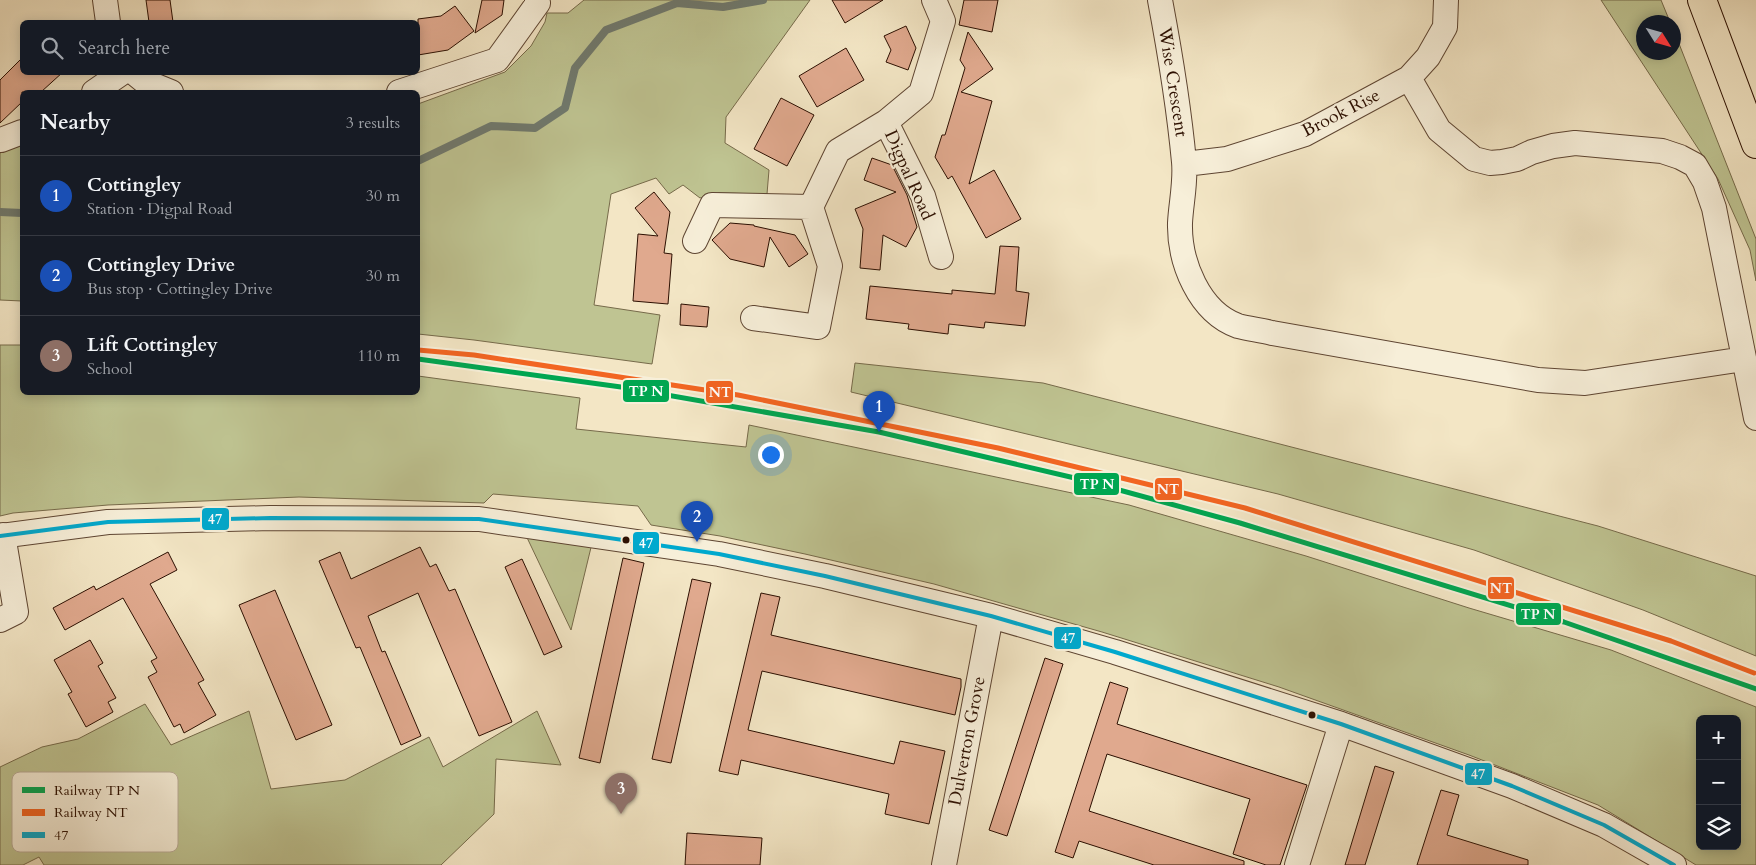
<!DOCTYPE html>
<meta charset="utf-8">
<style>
:root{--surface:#171b24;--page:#242831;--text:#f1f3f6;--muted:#9ea1a6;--line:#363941;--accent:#8c9099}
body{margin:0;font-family:Cardo,serif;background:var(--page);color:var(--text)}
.controls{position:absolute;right:15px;bottom:15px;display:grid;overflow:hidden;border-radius:8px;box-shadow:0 2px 12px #0003}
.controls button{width:45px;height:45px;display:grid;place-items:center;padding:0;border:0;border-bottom:1px solid var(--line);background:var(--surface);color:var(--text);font:25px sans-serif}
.compass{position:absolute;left:1636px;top:15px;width:45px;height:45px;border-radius:50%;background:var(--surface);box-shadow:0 2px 12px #0003;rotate:127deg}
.you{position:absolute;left:770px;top:454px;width:18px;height:18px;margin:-12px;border:4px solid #fff;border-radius:50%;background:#1a73e8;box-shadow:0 0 0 8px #1a73e833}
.badge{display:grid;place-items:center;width:32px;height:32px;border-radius:50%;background:var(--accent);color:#fff;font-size:16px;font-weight:700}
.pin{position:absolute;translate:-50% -41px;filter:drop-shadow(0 1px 2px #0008)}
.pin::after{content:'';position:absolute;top:26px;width:18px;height:15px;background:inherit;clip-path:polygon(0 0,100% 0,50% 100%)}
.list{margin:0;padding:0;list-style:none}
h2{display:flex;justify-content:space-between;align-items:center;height:65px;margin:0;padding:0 20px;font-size:21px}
h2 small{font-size:16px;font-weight:400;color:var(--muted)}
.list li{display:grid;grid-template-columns:32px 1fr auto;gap:15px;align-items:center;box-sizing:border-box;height:80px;padding:0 20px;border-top:1px solid var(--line)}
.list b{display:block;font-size:19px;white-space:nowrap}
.list p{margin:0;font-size:16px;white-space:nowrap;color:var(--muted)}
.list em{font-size:16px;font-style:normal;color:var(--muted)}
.icon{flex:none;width:28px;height:28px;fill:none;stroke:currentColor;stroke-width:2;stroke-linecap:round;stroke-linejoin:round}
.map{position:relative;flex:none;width:1756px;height:865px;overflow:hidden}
.search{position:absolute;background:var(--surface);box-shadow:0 2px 12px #0003;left:20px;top:20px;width:400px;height:55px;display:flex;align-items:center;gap:12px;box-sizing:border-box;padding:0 18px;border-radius:8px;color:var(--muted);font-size:19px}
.panel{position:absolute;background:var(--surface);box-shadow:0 2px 12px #0003;left:20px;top:90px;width:400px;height:305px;border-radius:8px}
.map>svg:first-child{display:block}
.green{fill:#bfc492;stroke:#766a4a;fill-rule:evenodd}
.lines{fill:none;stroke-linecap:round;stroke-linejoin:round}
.stream{stroke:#6f796e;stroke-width:8}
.building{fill:#e0a98e;stroke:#2c0f01}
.street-casing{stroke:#5e4532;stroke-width:26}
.highway-casing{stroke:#2c0f01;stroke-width:30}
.street{stroke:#f7efd9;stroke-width:24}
.highway{stroke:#f3e6c5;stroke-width:28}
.bus-1-casing{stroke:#f7efd9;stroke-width:8}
.bus-1{stroke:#00a9ce;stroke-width:4}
.rail-1-casing{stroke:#f7efd9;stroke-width:9}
.rail-2-casing{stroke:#f7efd9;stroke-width:9}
.rail-1{stroke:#00a651;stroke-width:5}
.rail-2{stroke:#f26522;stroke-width:5}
.bus-dot{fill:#2c0f01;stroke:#f7efd9;stroke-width:2}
.labels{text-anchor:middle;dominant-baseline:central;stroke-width:4;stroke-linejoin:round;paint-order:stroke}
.street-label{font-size:18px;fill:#2c0f01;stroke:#f7efd9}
.key{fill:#f7efd9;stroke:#baac98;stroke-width:1}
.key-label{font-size:14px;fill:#2c0f01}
.line-badge{stroke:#f7efd9;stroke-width:2}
.badge-label{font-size:14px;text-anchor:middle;font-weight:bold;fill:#fff}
</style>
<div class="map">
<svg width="1756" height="865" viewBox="0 0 1756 865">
<rect width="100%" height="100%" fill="#f3e6c5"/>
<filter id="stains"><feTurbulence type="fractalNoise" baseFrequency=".004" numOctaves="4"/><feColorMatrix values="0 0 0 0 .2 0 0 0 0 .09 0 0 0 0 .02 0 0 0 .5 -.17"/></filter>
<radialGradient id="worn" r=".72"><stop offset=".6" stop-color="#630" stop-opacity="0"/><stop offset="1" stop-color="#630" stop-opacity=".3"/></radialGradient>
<!-- green -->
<path class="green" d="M584 0H810L726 117 725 143 769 170 767 194 719 193 700 198 683 185 669 194 656 178 611 194 594 305 660 315 652 364 474 340 418 334V104L505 72 531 46 545 22 547 13H568Z
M1601 0H1661L1670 22H1644V52H1674V31L1756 239V281L1750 250 1718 179Z
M22 145V301L0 300V153Z
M0 345H22V392H418V376L580 398 576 429 746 447 749 425 1129 505 1306 556 1469 608 1611 650 1756 707V865H1696L1598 805 1469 755 1279 687 1102 632 934 584 805 554 720 536 651 525 638 506 493 494 484 503 299 497 108 505 13 513 0 516ZM1700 719H1737V846H1700Z
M855 363 1043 383 1598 526 1756 576V656L1643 610 1474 550 1278 494 851 392Z
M521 525 594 535 571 630Z
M145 704 171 745 249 711 271 789 345 780 429 737 443 767 537 711 561 765 496 759 494 814 441 865H44L39 857 23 865H0V767L42 747 78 739Z"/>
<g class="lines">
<!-- stream -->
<path class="stream" d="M418 161 491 126 535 128 565 108 575 68 606 30 677 3 723 7 763 0
M0 212 22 213"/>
</g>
<!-- building -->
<path class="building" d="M146 0H170L173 22H149Z
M482 0H504L502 15 475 33Z
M832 0H883L845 23Z
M964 0H998L992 32 959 25Z
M455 6 474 31 448 50 418 55V19L441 16Z
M906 26 916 48 908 70 886 62 891 50 884 36Z
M968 32 993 69 961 92 992 101 969 184 994 170 1021 219 986 238 952 176 948 179 935 157 942 135H945L965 68 960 60Z
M846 48 864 80 817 107 799 76Z
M22 58V72H63L41 92H22V102L0 123V80Z
M781 98 814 115 787 166 754 149Z
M872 158 892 165 907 195 917 227 906 247 883 235 880 270 860 268 863 229 855 209 896 192 864 180Z
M654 192 670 212 664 253 672 254 668 304 633 301 638 234 658 236 635 208Z
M730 223 754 225V226L795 235 808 254 789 267 770 237 764 267 730 259 712 240Z
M1000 246 1019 247 1016 291 1029 293 1025 326 985 322 984 328 949 324 948 334 908 329 909 324 866 319 870 286 952 294V290L995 294Z
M681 304 709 307 707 327 680 325Z
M420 547 430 567 436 564 449 591 455 589 512 722 479 736 418 593 368 616 382 652 385 651 421 736 401 745 360 647 356 648 319 561 340 552 351 579Z
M168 552 177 570 150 584 204 680 198 683 216 715 184 733 180 724 174 727 148 677 157 672 151 661 157 658 123 598 65 630 53 608 94 586 96 590Z
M623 558 644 563 600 763 579 758Z
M522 559 562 647 544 655 505 567Z
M692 579 711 583 671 763 652 759Z
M275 590 332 725 296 740 239 605Z
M761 593 780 597 771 635 961 679V687L955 715 762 671 748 730 894 764 900 741 945 751 929 824 885 814 889 794 741 760 738 775 719 771Z
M90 640 103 663 98 666 116 698 108 702 113 712 86 727 68 694 72 692 54 660Z
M1045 658 1063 664 1007 836 989 830Z
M1110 682 1128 688 1117 724 1307 785 1280 865H1266L1233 854 1250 799 1107 754 1089 811 1244 861V865H1154L1079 841 1073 858 1055 852Z
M1375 766 1394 772 1365 865H1345Z
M1441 790 1459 795 1447 835 1528 860V865H1417Z
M687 833 762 838 760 865H685Z"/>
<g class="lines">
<!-- street casing -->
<g class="street-casing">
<path id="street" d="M105 0 108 22
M934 0 943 21 921 93 886 122 923 196 941 257
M1160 0C1170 53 1179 108 1184 162 1186 182 1181 203 1180 223 1179 262 1199 312 1238 326 1249 329 1261 330 1272 333L1538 380 1585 383 1744 359
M133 72 144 81 171 92
M1409 78 1439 130 1474 159 1490 163 1502 162 1517 159 1532 152 1553 146 1575 143 1662 151 1680 157 1695 165 1705 182 1714 208 1756 418
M94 92 123 72
M399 92 497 60 538 3 537 0
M1 140 22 132
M1185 164 1227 159 1305 134 1409 78 1428 57 1445 27 1446 0
M695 241 712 205 811 207
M753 318 818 327 830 266 811 207 838 151 886 122
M0 536 108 522 270 518 479 519 719 554 825 576 991 616 1115 652 1341 724 1512 786 1604 825 1674 865
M0 620 16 612 3 535
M944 865 991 616
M1297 865 1341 724"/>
</g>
<!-- highway casing -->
<g class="highway-casing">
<path id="highway" d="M1702 0 1756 144"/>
</g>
<!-- street -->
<use href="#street" class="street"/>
<!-- highway -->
<use href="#highway" class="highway"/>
<!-- bus-1 casing -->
<g class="bus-1-casing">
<path id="bus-1" d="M0 536 108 522 270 518 479 519 719 554 825 576 991 616 1115 652 1341 724 1512 786 1604 825 1674 865"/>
</g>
<!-- bus-1 -->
<use href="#bus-1" class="bus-1"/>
<!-- rail-1 casing -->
<g class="rail-1-casing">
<path id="rail-1" d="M418 359 621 387 879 432 1079 479 1240 523 1564 622 1756 689"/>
</g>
<!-- rail-2 casing -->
<g class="rail-2-casing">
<path id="rail-2" d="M418 350 474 355 738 395 998 448 1245 508 1671 641 1754 673"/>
</g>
<!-- rail-1 -->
<use href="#rail-1" class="rail-1"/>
<!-- rail-2 -->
<use href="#rail-2" class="rail-2"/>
</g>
<!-- markers -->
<g class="bus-dot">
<circle cx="626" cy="540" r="4.5"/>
<circle cx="1312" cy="715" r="4.5"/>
</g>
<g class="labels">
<!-- street labels -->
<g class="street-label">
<text transform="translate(1173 82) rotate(81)">Wise Crescent</text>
<text transform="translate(1341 113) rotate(-27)">Brook Rise</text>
<text transform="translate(909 175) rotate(66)">Digpal Road</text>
<text transform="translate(967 741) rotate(-79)">Dulverton Grove</text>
</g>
</g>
<!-- legend -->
<rect x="12" y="772" width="166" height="80" rx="8" class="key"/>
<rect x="22" y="787" width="23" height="6" fill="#00a651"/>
<rect x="22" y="809" width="23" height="7" fill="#f26522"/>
<rect x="22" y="832" width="23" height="6" fill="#00a9ce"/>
<g class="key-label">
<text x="54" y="795">Railway TP N</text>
<text x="54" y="817">Railway NT</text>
<text x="54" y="840">47</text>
</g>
<g class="line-badge">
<rect x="622" y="379" width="48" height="24" rx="5" fill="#00a651"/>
<rect x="705" y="380" width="29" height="24" rx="5" fill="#f26522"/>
<rect x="1073" y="472" width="47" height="24" rx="5" fill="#00a651"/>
<rect x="1154" y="477" width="29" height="24" rx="5" fill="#f26522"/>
<rect x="201" y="507" width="29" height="24" rx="5" fill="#00a9ce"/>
<rect x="632" y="531" width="28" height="24" rx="5" fill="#00a9ce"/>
<rect x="1487" y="576" width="28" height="24" rx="5" fill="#f26522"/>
<rect x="1515" y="602" width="47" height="24" rx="5" fill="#00a651"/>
<rect x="1053" y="626" width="29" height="24" rx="5" fill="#00a9ce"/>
<rect x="1464" y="762" width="29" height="24" rx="5" fill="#00a9ce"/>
</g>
<g class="badge-label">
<text x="646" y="396">TP N</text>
<text x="720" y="397">NT</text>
<text x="1097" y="489">TP N</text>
<text x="1168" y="494">NT</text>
<text x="215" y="524">47</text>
<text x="646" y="548">47</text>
<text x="1501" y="593">NT</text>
<text x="1538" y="619">TP N</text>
<text x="1068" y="643">47</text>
<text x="1478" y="779">47</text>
</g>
<rect width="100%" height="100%" filter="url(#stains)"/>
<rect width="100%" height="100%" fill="url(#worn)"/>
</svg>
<div class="controls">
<button>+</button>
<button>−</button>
<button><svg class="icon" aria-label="layers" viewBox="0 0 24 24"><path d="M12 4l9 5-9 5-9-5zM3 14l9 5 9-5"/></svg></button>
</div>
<svg class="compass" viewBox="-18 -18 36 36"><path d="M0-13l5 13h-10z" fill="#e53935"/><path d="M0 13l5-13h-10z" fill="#9ea1a6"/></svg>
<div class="you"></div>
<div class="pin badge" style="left:879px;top:432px;background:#1a4fb4">1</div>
<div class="pin badge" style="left:697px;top:542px;background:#1a4fb4">2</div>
<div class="pin badge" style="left:621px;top:814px;background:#8d6e63">3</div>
<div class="search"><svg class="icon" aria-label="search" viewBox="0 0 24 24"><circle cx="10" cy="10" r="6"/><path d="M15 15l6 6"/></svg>Search here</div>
<section class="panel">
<h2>Nearby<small>3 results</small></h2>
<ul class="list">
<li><span class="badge" style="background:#1a4fb4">1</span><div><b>Cottingley</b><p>Station · Digpal Road</p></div><em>30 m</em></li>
<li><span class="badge" style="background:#1a4fb4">2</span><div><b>Cottingley Drive</b><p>Bus stop · Cottingley Drive</p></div><em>30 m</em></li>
<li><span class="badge" style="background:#8d6e63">3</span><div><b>Lift Cottingley</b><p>School</p></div><em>110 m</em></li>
</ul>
</section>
</div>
